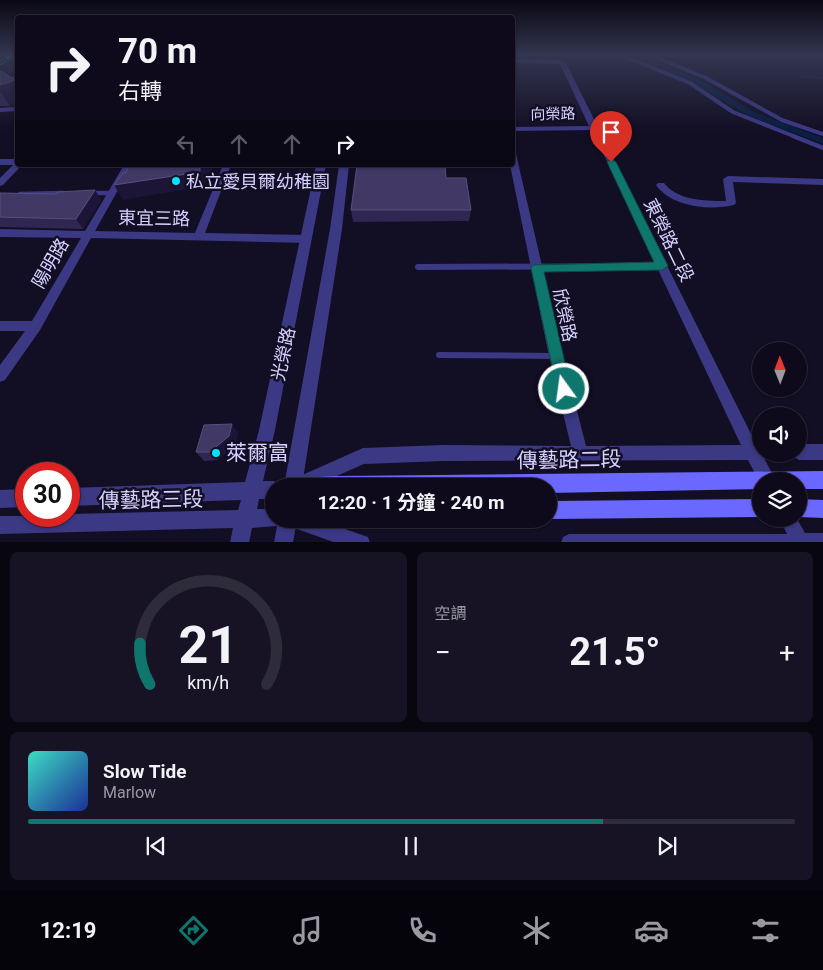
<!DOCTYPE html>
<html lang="zh-TW">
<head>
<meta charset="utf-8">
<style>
	:root { --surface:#0e0a1b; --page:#171324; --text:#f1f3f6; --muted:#9b9aa3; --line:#2e2b3a; --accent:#0f766e }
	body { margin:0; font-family:Roboto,"Noto Sans TC",sans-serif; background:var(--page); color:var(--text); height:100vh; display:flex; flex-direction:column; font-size:19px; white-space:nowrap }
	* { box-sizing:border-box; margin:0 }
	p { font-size:16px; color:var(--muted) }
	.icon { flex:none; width:28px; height:28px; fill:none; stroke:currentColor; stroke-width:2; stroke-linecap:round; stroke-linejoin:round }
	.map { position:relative; height:542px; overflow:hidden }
	.drawer { display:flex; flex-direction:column; gap:10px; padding:10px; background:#08060f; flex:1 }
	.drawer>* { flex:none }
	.banner { position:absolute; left:15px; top:15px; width:500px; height:152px; border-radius:5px; box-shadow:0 1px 4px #0004,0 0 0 1px var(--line); background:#0e0a1b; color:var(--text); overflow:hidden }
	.needle { width:32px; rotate:359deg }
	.buttons { position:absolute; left:752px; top:342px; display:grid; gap:10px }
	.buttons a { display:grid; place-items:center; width:55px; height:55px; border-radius:50%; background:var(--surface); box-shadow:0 1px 4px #0004,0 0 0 1px var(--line); font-size:25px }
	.speed { position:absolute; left:15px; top:462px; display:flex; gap:10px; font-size:25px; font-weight:700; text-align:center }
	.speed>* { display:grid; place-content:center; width:65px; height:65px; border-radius:50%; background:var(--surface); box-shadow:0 1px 4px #0004,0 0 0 1px var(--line); line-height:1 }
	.speed .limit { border:8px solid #d22; background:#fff; color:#111 }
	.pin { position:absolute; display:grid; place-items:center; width:42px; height:42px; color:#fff; margin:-51px -21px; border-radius:50% 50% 50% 0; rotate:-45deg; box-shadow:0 0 5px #0007 }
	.pin .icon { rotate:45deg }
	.me { position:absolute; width:55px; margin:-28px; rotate:346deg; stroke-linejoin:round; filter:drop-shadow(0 0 4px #0008) }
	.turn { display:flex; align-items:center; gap:18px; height:105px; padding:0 20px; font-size:22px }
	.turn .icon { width:65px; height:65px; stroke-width:2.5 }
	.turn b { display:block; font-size:35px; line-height:42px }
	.lanes { display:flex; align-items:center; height:48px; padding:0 20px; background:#0003; justify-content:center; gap:25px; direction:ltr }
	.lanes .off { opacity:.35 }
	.big { font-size:38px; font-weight:700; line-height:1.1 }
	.drawer .card { flex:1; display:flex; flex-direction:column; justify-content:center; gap:8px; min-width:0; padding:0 18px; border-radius:8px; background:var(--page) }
	.drawer .dial { align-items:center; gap:0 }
	.dial svg { height:130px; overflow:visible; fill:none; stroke:var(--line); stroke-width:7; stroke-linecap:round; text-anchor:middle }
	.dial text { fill:var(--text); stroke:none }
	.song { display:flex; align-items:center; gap:15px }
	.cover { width:60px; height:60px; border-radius:8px; background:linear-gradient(135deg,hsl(170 70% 55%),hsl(230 70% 35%)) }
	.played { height:5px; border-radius:2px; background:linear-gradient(90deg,var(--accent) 75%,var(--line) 75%) }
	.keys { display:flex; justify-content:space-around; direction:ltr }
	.heat { display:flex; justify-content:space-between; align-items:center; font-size:28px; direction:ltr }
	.drawer .tiles { flex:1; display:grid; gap:10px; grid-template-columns:1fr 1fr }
	.card:last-child { grid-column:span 2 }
	.trip { position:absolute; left:265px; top:478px; width:292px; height:50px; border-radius:25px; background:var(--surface); box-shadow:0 1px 4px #0004,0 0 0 1px var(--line); font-weight:700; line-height:50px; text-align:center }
	.dock { display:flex; height:80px; justify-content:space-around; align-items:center; background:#06040b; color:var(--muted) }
	.dock .icon { width:35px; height:35px }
	.dock .active { color:var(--accent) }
	.dock b { font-size:22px; color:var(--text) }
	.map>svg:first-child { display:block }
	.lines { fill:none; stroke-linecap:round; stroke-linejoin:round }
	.stream { stroke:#091e42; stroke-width:2.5 }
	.canal { fill:#091e42; fill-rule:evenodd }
	.service-far2 { stroke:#3b3884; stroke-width:4 }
	.service-far1 { stroke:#3b3884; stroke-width:4.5 }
	.service { stroke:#3b3884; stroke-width:6 }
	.minor { fill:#3b3884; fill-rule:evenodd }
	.tertiary { fill:#3b3884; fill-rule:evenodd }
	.secondary { fill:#6b68ff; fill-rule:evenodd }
	.rail-casing { stroke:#00e3fc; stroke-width:4 }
	.rail { stroke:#120e24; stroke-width:2.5; stroke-dasharray:8; stroke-linecap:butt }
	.wall { fill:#2f2652 }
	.shaded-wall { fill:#1c1538 }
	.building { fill:#413865; stroke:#58507d }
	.route { fill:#0f766e; stroke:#0a4d48 }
	.poi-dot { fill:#00e3fc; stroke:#120e24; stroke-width:2 }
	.labels { text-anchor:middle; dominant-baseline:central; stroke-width:5; stroke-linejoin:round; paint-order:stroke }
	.far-street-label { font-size:15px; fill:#d6d1ff; stroke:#120e24 }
	.poi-label { font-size:18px; fill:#d6d1ff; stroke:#120e24; text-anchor:start }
	.street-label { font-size:18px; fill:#d6d1ff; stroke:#120e24 }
	.near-poi-label { font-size:21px; fill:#d6d1ff; stroke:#120e24; text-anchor:start }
	.near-street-label { font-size:21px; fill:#d6d1ff; stroke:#120e24 }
</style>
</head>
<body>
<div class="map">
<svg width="823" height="543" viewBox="0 0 823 543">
	<rect width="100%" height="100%" fill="#120e24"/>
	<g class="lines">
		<!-- stream -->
		<path class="stream" d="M801,76L823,78"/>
		<!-- canal -->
		<path class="canal" d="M634,55H644L706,83L754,112L823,138V144L748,116L700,87Z"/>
		<!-- service-far2 -->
		<g class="service-far2">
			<path d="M621,55L690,83L733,112L796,137"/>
			<path d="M650,55L706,78L782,120L823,134"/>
			<path d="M0,83L18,77"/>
		</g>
		<!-- service-far1 -->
		<g class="service-far1">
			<path d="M793,136L823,148"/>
			<path d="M90,193H112"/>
			<path d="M20,194L63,193"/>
		</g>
		<!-- service -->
		<g class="service">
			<path d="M418,267L662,266"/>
			<path d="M439,355L555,356"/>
		</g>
		<!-- minor -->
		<g class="minor">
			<path d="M512,59H557L566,63L756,444H761V454H768L764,458L776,481H761V485L748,460L443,461L364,464L314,486H289L291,480L363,448L443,445L571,446L549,356L510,165H512V152L516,154L563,356L586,446L741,445L592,130L512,131V127L589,126L560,64L512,63Z"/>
			<path d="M18,107V111L0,112V108Z"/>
			<path d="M0,159H18V165H22L3,185L0,186V178L13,165H0Z"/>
			<path d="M124,165H132L95,231L195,233L223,165H231L205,233L307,235L312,239L307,243L91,238L40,330L5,380L0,382V365L25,331H0V321H32L81,238L0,237V229L85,231Z"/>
			<path d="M728,176L823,179V185L733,182L736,203L734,205C711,211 671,207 656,185L658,183H664C677,200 704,201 724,201H726L723,179Z"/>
			<path d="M799,444H823V460H799L794,457L792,454H799Z"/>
			<path d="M284,519H316L368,537L370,543H336L286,525Z"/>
			<path d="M780,519H797L805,533H823V543H561L563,537L569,534H787Z"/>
		</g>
		<!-- tertiary -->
		<g class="tertiary">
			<path d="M316,165H326L275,430L263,481H274L281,486H274V499H259L257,509H274V519H297L293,543H274L277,526L252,528L249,543H230L233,528L0,534V516H69V514L238,510L241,500L69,506V488L245,482L259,430Z"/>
			<path d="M339,165H349L342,229L302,486H284L330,229Z"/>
			<path d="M26,489V507L0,508V490Z"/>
		</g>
		<!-- secondary -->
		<g class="secondary">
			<path d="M18,79V84L0,88V84Z"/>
			<path d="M823,471V489H799V481H761V489L549,493V486H308L311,480L317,477L335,476Z"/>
			<path d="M761,499V517L549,519H548L549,501Z"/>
			<path d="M799,499L823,500V518L799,517Z"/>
		</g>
		<!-- rail casing -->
		<g class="rail-casing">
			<path id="rail" d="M0,63L11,55"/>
		</g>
		<!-- rail -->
		<use href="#rail" class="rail"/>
	</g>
	<!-- wall -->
	<g class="wall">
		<path d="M0,72L10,106H0Z"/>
		<path d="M276,165H301L300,166H276Z"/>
		<path d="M446,178L471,210L469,221L353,222L351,210Z"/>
		<path d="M95,190L101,200L83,229L0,227V193L56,194Z"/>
		<path d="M238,433L235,445L218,460L204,461L196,452Z"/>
	</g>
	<!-- shaded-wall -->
	<g class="shaded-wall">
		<path d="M15,80L18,84V103L10,106L0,91V85Z"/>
		<path d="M200,165H212V176L205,177L206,186L123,200L114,185Z"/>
		<path d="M95,190L101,200L83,229L76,219Z"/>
		<path d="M232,424L238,433L235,445L218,460L210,452Z"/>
	</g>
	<!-- building -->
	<g class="building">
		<path d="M1,71L15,80L0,85V72Z"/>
		<path d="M129,165H200V172L114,185L123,173H126Z"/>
		<path d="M357,165H445L446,178H466L471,210H351Z"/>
		<path d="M95,190L76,219L0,217V193L56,194L58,192Z"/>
		<path d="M232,424L229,436L210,452H196L204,425Z"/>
	</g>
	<!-- sky -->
	<linearGradient id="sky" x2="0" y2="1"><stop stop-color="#0a0814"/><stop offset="0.42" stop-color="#333650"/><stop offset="1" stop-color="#333650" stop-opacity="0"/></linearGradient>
	<rect width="823" height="131" fill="url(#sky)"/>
	<!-- route -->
	<path class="route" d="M611,159L616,162L668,266L662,270L544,272L571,389L569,393L564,395L559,393L557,389L531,268L533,265L654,262L607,162Z"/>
	<!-- markers -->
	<g class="poi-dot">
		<circle cx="176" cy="181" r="5"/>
		<circle cx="216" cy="453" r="5"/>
	</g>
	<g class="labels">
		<!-- far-street labels -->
		<g class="far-street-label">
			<text transform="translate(553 114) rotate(-1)">向榮路</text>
		</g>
		<!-- poi labels -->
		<g class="poi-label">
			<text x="186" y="181">私立愛貝爾幼稚園</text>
		</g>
		<!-- street labels -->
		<g class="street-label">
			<text transform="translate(154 218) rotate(1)">東宜三路</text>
			<text transform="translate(669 240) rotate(64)">東榮路二段</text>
			<text transform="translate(50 263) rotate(-60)">陽明路</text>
			<text transform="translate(565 315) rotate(78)">欣榮路</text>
			<text transform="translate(283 354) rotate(-78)">光榮路</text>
		</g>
		<!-- near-poi labels -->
		<g class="near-poi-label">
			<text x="226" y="453">萊爾富</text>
		</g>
		<!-- near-street labels -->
		<g class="near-street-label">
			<text transform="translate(569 460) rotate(-1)">傳藝路二段</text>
			<text transform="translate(151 500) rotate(-1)">傳藝路三段</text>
		</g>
	</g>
</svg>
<div class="buttons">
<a><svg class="needle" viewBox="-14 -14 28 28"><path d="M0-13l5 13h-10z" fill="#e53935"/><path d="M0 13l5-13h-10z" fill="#9b9aa3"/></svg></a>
<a><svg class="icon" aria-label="sound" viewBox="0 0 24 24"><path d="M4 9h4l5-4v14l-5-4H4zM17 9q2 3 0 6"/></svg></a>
<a><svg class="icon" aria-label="layers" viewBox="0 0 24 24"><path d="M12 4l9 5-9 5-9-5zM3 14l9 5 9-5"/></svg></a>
</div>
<div class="speed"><div class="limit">30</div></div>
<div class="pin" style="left:611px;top:162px;background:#d93025"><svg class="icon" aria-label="arrive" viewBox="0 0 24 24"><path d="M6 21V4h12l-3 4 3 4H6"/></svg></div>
<svg class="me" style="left:564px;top:389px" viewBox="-20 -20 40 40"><circle r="17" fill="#0f766e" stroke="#fff" stroke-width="3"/><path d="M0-11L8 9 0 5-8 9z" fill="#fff"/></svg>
<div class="trip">12:20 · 1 分鐘 · 240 m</div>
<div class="banner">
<div class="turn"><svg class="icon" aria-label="right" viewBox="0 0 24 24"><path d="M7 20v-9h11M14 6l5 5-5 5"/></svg><div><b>70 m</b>右轉</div></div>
<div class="lanes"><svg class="icon off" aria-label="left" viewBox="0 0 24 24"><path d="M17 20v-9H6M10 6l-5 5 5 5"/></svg><svg class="icon off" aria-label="ahead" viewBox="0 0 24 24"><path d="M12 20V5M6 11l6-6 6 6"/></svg><svg class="icon off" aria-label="ahead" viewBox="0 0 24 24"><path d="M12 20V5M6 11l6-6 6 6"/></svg><svg class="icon" aria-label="right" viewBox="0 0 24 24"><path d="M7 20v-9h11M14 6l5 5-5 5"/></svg></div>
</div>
</div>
<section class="drawer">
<div class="tiles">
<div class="card dial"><svg viewBox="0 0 100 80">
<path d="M14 69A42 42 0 1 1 86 69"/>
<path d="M14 69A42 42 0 0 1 8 44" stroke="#0f766e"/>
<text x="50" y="56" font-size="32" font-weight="700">21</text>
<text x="50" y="72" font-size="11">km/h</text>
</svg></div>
<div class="card"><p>空調</p>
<div class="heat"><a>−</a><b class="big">21.5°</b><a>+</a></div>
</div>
<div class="card">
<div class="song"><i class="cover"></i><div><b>Slow Tide</b><p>Marlow</p></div></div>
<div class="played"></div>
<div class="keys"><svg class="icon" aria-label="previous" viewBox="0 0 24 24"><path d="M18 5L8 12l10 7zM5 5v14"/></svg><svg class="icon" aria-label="pause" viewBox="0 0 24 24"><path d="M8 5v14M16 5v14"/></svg><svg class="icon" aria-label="next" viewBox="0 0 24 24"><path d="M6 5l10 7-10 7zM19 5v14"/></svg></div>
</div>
</div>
</section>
<nav class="dock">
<b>12:19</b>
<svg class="icon active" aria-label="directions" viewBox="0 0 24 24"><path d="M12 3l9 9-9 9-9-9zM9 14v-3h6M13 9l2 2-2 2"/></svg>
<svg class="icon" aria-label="music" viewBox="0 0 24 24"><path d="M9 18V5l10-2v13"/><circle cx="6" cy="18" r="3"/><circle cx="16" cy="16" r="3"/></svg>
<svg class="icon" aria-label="phone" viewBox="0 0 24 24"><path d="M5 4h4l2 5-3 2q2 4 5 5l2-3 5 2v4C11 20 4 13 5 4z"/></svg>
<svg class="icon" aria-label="climate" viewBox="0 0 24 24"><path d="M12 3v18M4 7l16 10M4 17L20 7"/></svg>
<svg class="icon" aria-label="car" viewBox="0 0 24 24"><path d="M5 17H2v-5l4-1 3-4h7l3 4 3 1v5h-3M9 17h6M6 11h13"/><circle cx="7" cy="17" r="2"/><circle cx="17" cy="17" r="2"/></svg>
<svg class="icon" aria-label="filters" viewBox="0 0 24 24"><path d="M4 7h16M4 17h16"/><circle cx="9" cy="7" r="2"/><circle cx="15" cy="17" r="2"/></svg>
</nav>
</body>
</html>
